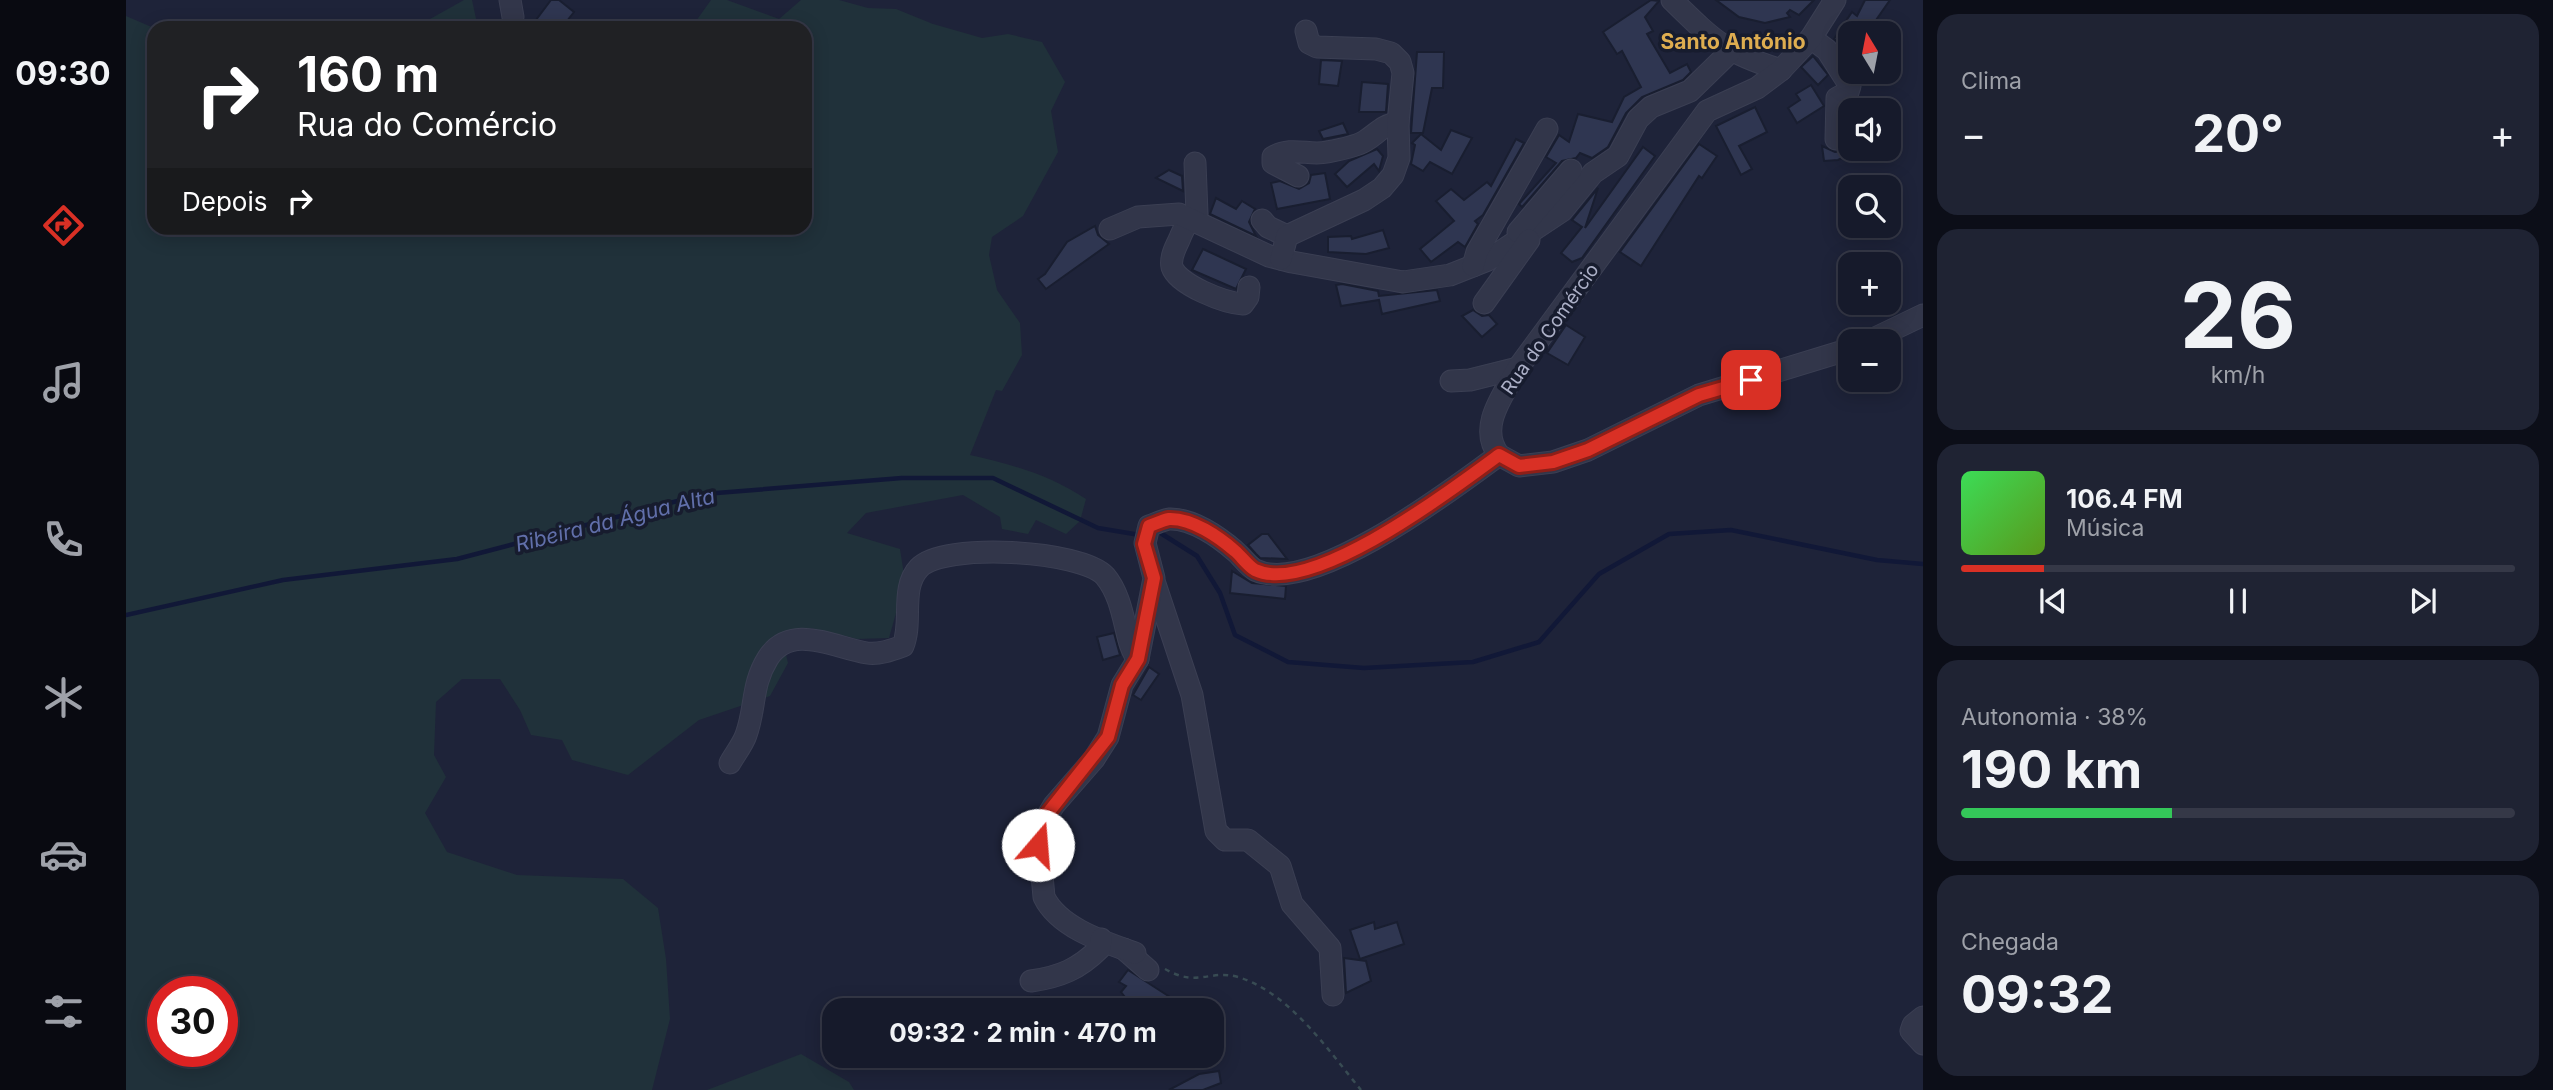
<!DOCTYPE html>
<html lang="pt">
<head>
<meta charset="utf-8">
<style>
	:root { --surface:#161a2b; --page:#1f2333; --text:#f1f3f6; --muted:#9ea1a9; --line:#353847; --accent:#d93025 }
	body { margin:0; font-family:Inter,sans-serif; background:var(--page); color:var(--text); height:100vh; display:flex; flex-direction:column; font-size:26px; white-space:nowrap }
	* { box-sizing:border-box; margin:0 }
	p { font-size:23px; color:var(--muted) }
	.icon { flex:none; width:38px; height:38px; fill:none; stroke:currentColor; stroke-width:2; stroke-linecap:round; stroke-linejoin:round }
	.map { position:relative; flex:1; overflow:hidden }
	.panel { display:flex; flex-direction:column; gap:14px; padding:14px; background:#0c0e18; width:630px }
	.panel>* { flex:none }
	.guide { position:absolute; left:21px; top:21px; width:665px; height:214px; border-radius:21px; box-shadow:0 4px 18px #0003,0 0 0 2px var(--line); background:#202124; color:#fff; overflow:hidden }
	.needle { width:46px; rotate:350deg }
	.tools { position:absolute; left:1712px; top:21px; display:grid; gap:14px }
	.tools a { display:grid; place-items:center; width:63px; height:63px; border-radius:14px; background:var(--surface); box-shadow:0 4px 18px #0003,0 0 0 2px var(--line); font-size:35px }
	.speed { position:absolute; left:21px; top:976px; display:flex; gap:14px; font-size:35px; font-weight:700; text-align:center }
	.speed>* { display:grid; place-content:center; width:91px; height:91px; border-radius:50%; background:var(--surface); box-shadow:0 4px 18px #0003,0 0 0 2px var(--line); line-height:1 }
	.speed .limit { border:10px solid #d22; background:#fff; color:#111 }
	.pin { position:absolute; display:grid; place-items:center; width:60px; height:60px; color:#fff; margin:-30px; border-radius:14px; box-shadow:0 4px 10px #0006 }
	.me { position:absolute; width:77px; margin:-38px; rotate:18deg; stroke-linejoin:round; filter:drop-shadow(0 0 5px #0008) }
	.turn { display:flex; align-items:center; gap:24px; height:147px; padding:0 35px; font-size:32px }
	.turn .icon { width:91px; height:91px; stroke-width:2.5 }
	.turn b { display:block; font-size:49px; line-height:60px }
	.then { display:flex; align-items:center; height:66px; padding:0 35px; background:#0003; gap:14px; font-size:26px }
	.big { font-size:52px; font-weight:700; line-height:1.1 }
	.panel .card { flex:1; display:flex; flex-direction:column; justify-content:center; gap:10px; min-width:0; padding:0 24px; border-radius:21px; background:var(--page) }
	.panel .dial { align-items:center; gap:0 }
	.dial b { font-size:91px; line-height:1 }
	.song { display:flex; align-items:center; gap:21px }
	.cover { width:84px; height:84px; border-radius:10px; background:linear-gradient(135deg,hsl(130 70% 55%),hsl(90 70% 35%)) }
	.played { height:7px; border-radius:4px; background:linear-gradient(90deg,var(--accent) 15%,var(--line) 15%) }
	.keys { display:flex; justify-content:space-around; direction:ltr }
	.heat { display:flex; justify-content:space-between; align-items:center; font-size:38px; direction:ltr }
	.charge { height:10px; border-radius:5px; background:linear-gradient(90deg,#34c759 38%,var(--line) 0) }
	.trip { position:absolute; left:696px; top:998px; width:402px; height:70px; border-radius:21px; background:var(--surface); box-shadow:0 4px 18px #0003,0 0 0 2px var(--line); font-weight:700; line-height:70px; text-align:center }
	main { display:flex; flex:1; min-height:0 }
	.tabs { display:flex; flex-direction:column; width:126px; justify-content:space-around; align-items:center; background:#090a11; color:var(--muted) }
	.tabs .icon { width:49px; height:49px }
	.tabs .current { color:var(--accent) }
	.tabs b { font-size:32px; color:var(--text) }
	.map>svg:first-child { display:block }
	.green { fill:#20313a; fill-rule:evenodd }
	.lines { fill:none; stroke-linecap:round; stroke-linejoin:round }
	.stream { stroke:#111837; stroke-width:4.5 }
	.building { fill:#2f3651; stroke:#191e30; stroke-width:2 }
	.minor-casing { stroke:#3b3f53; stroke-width:23 }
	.path { stroke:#384b53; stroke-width:2.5; stroke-dasharray:5 5; stroke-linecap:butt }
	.minor { stroke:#32364a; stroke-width:21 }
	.route-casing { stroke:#8d1f18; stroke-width:18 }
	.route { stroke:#d93025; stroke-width:12 }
	.labels { text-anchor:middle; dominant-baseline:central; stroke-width:7; stroke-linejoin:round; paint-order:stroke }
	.street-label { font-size:19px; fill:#acb0c7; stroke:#171c2e }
	.neighbourhood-label { font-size:21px; font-weight:bold; fill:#dead50; stroke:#171c2e }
	.water-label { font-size:21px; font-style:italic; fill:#616faa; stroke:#171c2e }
</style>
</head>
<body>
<main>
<nav class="tabs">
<b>09:30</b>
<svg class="icon current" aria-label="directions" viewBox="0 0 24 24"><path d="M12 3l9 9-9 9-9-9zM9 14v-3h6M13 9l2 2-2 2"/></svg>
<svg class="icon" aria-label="music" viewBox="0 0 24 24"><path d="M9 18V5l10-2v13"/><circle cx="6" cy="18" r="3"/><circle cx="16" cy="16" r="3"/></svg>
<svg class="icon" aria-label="phone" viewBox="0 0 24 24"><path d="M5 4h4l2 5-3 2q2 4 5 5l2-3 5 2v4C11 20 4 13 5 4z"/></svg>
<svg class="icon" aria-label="climate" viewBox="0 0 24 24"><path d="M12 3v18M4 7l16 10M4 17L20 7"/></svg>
<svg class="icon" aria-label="car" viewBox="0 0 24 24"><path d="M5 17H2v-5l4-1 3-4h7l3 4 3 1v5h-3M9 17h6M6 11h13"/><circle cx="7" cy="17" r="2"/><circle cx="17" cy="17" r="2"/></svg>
<svg class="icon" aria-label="filters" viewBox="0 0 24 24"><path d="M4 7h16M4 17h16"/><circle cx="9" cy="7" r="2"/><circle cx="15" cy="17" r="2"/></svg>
</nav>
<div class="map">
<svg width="1797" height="1090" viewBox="0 0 1797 1090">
	<rect width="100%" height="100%" fill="#1e2339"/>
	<!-- green -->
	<g class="green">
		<path d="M338,0H346L352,28H288Z"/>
		<path d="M585,0H601L653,19L675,0H713L742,8L770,9L807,24L856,38L882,34L916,42L939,82L925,111L932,152L897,216L866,237L863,255L871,290L894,323L896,355L876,391L870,390L844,455C885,464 924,475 960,499L954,521L940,534L910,520L902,534L876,529L874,517L837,495L740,513L721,533L774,549L779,581L763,638L731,639L685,628L657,642L662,663L644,696L573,720L502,775L446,760L436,740L405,735L394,710L374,679H336L310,702L308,755L320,777L299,813L321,852L391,875L497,879L532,908L540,959L544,1019L526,1090H0V16L28,28V228H679V28H565ZM37,992H96V1052H37Z"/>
		<path d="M675,1054L723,1082L728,1090H581Z"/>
	</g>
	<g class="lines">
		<!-- stream -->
		<g class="stream">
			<path d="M1036,534L1071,556L1094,593L1109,635L1162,662L1238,668L1347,662L1413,642L1473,574L1543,534L1605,530L1751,560L1797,564"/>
			<path d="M0,615L157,580L331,559L578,494L776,478H867L972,528L1014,535"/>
		</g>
	</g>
	<!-- building -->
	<g class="building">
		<path d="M425,0H433L448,12L441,21L450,28H404Z"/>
		<path d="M1525,0L1533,1L1519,17L1527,31L1521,34L1544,73L1561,64L1565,72L1557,80L1516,97L1500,113L1482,147L1466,158L1454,153L1450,158L1436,161L1396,207L1393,204L1430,163L1420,157L1433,135L1443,142L1452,114L1486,122L1498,97L1515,87L1496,51L1491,54L1477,32Z"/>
		<path d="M1590,0H1688L1673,15L1664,10L1661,13L1664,17L1639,23L1613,17Z"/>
		<path d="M1739,0H1764L1741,33H1724V50L1708,39L1726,12L1731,16Z"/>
		<path d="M1291,52H1318L1317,88H1306L1297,133H1285Z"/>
		<path d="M1687,56L1702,75L1692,85L1675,67Z"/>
		<path d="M1195,60L1216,61L1212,86L1193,84Z"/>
		<path d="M1236,82L1262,84L1260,112H1233Z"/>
		<path d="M1685,85L1698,106L1671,123L1662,108L1674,100L1670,94Z"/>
		<path d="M1629,107L1641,132L1613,146L1626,169L1615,175L1590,126Z"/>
		<path d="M1217,123L1222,134L1197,139L1193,131Z"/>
		<path d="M1325,130L1346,138L1326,174L1304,162L1297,171L1285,164L1289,145L1286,143L1295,134L1315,150Z"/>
		<path d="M1724,135V154L1712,160L1698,161L1696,146L1709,152L1716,151L1721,145Z"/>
		<path d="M1390,139L1398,143L1357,215L1349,221L1352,224L1339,247L1332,242L1305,262L1294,249L1328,221L1310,201L1325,189L1338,200L1361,182L1365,186Z"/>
		<path d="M1573,144L1591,156L1576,178L1573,176L1515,266L1494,252Z"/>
		<path d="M1517,147L1529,156L1456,258L1446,262L1435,253L1456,227L1446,220L1472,188L1459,228Z"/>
		<path d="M1251,149L1257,156L1253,171L1248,164L1221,187L1209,174L1223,161Z"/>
		<path d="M1043,170L1056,176L1057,191L1030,178Z"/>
		<path d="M1199,173L1204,199L1151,209L1145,183L1154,181L1173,189L1183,183L1185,175Z"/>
		<path d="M1090,198L1110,209L1116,201L1129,209L1123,222L1130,236L1084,214Z"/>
		<path d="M969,226L972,235L983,244L920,289L912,279L919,274L941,242Z"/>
		<path d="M1257,230L1263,248L1240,254L1202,252V237L1225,236L1226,239Z"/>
		<path d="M1077,249L1120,269L1110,289L1066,270Z"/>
		<path d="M1216,284L1252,291L1253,296L1311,290L1314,301L1256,314L1253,300L1215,306L1210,285Z"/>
		<path d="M1347,310L1356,316L1363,315L1371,324L1356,337L1336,316Z"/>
		<path d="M1440,325L1459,337L1442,365L1421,353Z"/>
		<path d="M1136,534H1142L1161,559L1134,558L1130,554L1122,545Z"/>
		<path d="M1106,571L1126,583L1160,586L1159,599L1104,593Z"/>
		<path d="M988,633L994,655L977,660L971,637Z"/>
		<path d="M1023,667L1033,674L1015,700L1007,695Z"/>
		<path d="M1248,922L1249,929L1271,922L1278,944L1234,959L1224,930Z"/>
		<path d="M1218,958L1240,961L1245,981L1220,993Z"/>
		<path d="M1002,970L1047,999L1040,1010H1017L999,997L995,992L1000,986L993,982Z"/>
		<path d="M913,996L914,1010H851V1001Z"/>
		<path d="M1093,1071L1095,1083L1077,1090H1043L1073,1074Z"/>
	</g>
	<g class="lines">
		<!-- minor casing -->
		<g class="minor-casing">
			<g id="minor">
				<path d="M384,0L387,17"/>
				<path d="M1546,0C1588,41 1598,52 1655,70"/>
				<path d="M1685,38L1701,50L1724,86L1722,92L1711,98L1710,139"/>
				<path d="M1069,163L1071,214C1061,221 1057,230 1053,240C1049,248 1044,258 1046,267C1052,285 1099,303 1117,304L1122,297L1123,287"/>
				<path d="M1172,176L1147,163V157C1166,146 1183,156 1201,152C1212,150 1229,147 1239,141C1252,133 1256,125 1272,123"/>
				<path d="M1136,220L1142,227L1161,236"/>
				<path d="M984,229L1012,217L1053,214L1143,256L1166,262L1277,282L1324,275L1362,260L1436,211L1467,173L1492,156L1512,119L1525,107L1564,91L1604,52"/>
				<path d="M1392,232L1445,170"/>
				<path d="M1155,259L1161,236L1238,200L1256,188L1267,175L1273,158L1272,123L1277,73L1274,62L1265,53L1250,49L1191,47L1183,43L1180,31"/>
				<path d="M1347,266L1351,252L1421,129"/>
				<path d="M1358,303L1403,240"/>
				<path d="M1743,341L1797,315"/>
				<path d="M1325,381L1344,380L1392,368"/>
				<path d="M1373,455L1393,466L1427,462L1462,450L1573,395L1724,349"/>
				<path d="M1029,584L1066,695L1090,831L1099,840H1122L1154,866L1166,904L1204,948L1207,995"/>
				<path d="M604,763C609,754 617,744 620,735C630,708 625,685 642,658C665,622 709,648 741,653C753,655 766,650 777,646C787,622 774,588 793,568C817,542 955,550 979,576C1001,602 998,645 1012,659"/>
				<path d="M998,949L1022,970"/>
				<path d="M1009,953C978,942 933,928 918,897L912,831L928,805L968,759L982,737L996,685L1012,659L1028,578L1019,543L1023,526C1029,524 1037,520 1043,519C1066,518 1093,537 1109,551C1115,556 1122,566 1129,570C1186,597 1328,488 1373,455C1351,427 1378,394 1392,368L1581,111L1631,88L1655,70L1685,38L1709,0"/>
				<path d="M905,981C934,977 953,969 974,948L975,939"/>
				<path d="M1797,1017L1787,1025L1785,1031L1797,1044"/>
			</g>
		</g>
		<!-- path -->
		<path class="path" d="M1039,969C1072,988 1083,969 1112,977C1164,993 1202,1050 1235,1090"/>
		<!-- minor -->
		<use href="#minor" class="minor"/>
	</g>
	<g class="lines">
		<!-- route casing -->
		<g class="route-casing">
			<path id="route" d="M912,845V831L918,818L982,737L996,685L1012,659L1028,578L1018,544L1023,526C1029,524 1037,520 1043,519C1066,518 1093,537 1109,551C1115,556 1122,566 1129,570C1186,597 1328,488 1373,455L1393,466L1427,462L1462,450L1573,395L1625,380"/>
		</g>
		<!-- route -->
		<use href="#route" class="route"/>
	</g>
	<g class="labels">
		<!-- street labels -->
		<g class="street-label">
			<text transform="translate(1424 329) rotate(-55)">Rua do Comércio</text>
		</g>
		<!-- neighbourhood labels -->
		<g class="neighbourhood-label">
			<text x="1607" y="41">Santo António</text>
		</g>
		<!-- water labels -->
		<g class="water-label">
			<text transform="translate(489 520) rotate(-14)">Ribeira da Água Alta</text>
		</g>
	</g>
</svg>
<div class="tools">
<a><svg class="needle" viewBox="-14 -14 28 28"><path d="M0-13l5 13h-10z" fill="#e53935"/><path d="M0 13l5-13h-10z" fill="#9ea1a9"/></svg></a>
<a><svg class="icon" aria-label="sound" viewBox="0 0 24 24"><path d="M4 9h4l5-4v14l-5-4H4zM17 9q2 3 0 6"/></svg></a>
<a><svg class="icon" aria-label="search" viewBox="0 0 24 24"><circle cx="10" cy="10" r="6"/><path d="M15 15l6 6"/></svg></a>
<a>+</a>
<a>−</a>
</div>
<div class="speed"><div class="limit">30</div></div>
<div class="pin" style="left:1625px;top:380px;background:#d93025"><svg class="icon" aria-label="arrive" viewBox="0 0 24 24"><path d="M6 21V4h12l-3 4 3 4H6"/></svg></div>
<svg class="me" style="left:912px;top:845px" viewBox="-20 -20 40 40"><circle r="19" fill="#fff"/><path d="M0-13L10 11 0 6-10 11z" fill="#d93025"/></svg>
<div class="trip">09:32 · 2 min · 470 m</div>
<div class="guide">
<div class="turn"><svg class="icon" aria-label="right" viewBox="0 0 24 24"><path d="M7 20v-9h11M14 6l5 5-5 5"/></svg><div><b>160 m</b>Rua do Comércio</div></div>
<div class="then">Depois<svg class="icon" aria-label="right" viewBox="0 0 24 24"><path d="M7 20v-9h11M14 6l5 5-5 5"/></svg></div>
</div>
</div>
<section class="panel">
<div class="card"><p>Clima</p>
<div class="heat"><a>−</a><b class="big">20°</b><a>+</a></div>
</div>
<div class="card dial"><b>26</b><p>km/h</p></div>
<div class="card">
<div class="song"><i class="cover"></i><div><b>106.4 FM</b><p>Música</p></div></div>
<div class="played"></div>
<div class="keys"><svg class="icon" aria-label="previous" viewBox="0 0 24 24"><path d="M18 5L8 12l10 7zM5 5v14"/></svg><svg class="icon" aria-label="pause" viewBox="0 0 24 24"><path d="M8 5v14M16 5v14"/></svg><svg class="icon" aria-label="next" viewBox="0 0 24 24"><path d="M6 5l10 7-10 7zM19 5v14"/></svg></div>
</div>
<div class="card"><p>Autonomia · 38%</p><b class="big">190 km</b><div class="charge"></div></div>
<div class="card"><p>Chegada</p><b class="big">09:32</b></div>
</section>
</main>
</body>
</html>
